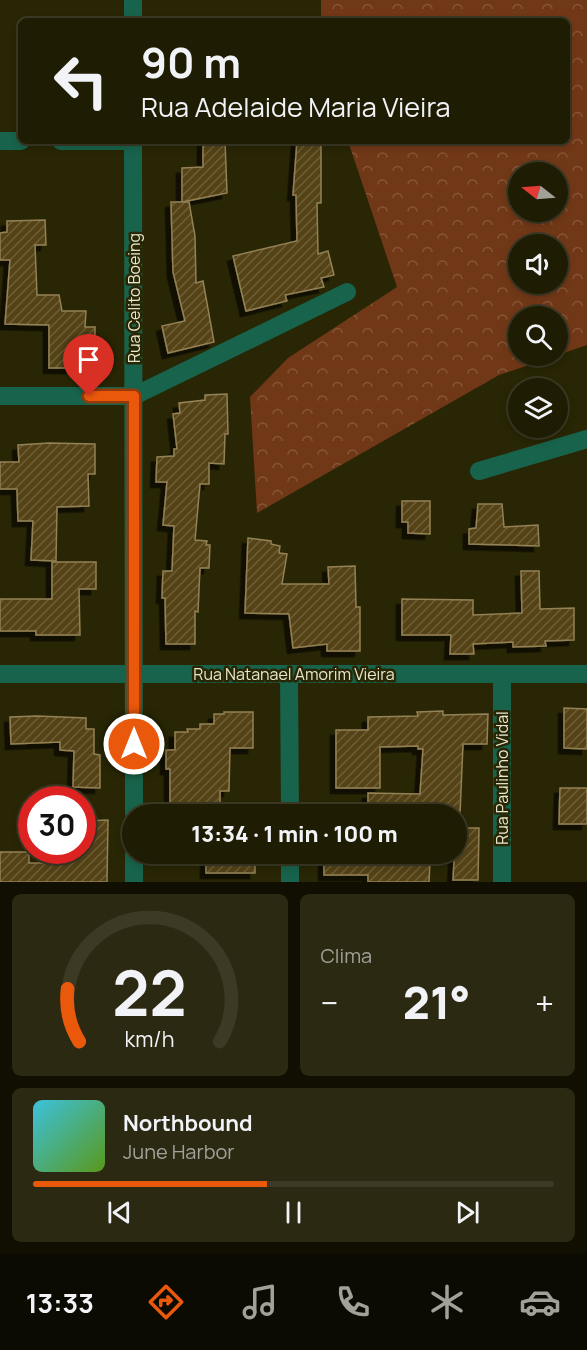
<!DOCTYPE html>
<html lang="pt">
<head>
<meta charset="utf-8">
<style>
	:root { --surface:#1e1c03; --page:#2b2912; --text:#f1f3f6; --muted:#a1a19a; --line:#3c3a25; --accent:#ea580c }
	body { margin:0; font-family:Manrope,sans-serif; background:var(--page); color:var(--text); height:100vh; display:flex; flex-direction:column; font-size:22px; white-space:nowrap }
	* { box-sizing:border-box; margin:0 }
	p { font-size:20px; color:var(--muted) }
	.icon { flex:none; width:33px; height:33px; fill:none; stroke:currentColor; stroke-width:2; stroke-linecap:round; stroke-linejoin:round }
	.map { position:relative; height:882px; overflow:hidden }
	.panel { display:flex; flex-direction:column; gap:12px; padding:12px; background:#100f02; flex:1 }
	.panel>* { flex:none }
	.guide { position:absolute; left:18px; top:18px; width:552px; height:126px; border-radius:9px; box-shadow:0 3px 9px #0003,0 0 0 2px var(--line); background:#1e1c03; color:var(--text); overflow:hidden }
	.needle { width:39px; rotate:287deg }
	.fabs { position:absolute; left:508px; top:162px; display:grid; gap:12px }
	.fabs a { display:grid; place-items:center; width:60px; height:60px; border-radius:50%; background:var(--surface); box-shadow:0 3px 9px #0003,0 0 0 2px var(--line); font-size:30px }
	.speed { position:absolute; left:18px; top:786px; display:flex; gap:12px; font-size:30px; font-weight:700; text-align:center }
	.speed>* { display:grid; place-content:center; width:78px; height:78px; border-radius:50%; background:var(--surface); box-shadow:0 3px 9px #0003,0 0 0 2px var(--line); line-height:1 }
	.speed .limit { border:9px solid #d22; background:#fff; color:#111 }
	.pin { position:absolute; display:grid; place-items:center; width:51px; height:51px; color:#fff; margin:-62px -26px; border-radius:50% 50% 50% 0; rotate:-45deg; box-shadow:0 0 6px #0007 }
	.pin .icon { rotate:45deg }
	.me { position:absolute; width:66px; margin:-33px; rotate:0deg; stroke-linejoin:round; filter:drop-shadow(0 0 4px #0008) }
	.turn { display:flex; align-items:center; gap:21px; height:126px; padding:0 24px; font-size:27px }
	.turn .icon { width:78px; height:78px; stroke-width:2.5 }
	.turn b { display:block; font-size:42px; line-height:51px }
	.big { font-size:45px; font-weight:800; line-height:1.1 }
	.panel .card { flex:1; display:flex; flex-direction:column; justify-content:center; gap:9px; min-width:0; padding:0 21px; border-radius:9px; background:var(--page) }
	.panel .dial { align-items:center; gap:0 }
	.dial svg { height:156px; overflow:visible; fill:none; stroke:var(--line); stroke-width:7; stroke-linecap:round; text-anchor:middle }
	.dial text { fill:var(--text); stroke:none }
	.song { display:flex; align-items:center; gap:18px }
	.cover { width:72px; height:72px; border-radius:9px; background:linear-gradient(135deg,hsl(190 70% 55%),hsl(90 70% 35%)) }
	.played { height:6px; border-radius:3px; background:linear-gradient(90deg,var(--accent) 45%,var(--line) 45%) }
	.keys { display:flex; justify-content:space-around; direction:ltr }
	.heat { display:flex; justify-content:space-between; align-items:center; font-size:33px; direction:ltr }
	.panel .tiles { flex:1; display:grid; gap:12px; grid-template-columns:1fr 1fr }
	.card:last-child { grid-column:span 2 }
	.trip { position:absolute; left:122px; top:804px; width:345px; height:60px; border-radius:30px; background:var(--surface); box-shadow:0 3px 9px #0003,0 0 0 2px var(--line); font-weight:800; line-height:60px; text-align:center }
	.menu { display:flex; height:96px; justify-content:space-around; align-items:center; background:#0c0b01; color:var(--muted) }
	.menu .icon { width:42px; height:42px }
	.menu .selected { color:var(--accent) }
	.menu b { font-size:27px; color:var(--text) }
	.map>svg:first-child { display:block }
	.forest { fill:url(#forest-crowns); fill-rule:evenodd }
	.building { fill:url(#building-hatch); stroke:#948155; stroke-width:1.5; filter:url(#shadow) }
	.lines { fill:none; stroke-linecap:round; stroke-linejoin:round }
	.minor { stroke:#18634b; stroke-width:18 }
	.route-casing { stroke:#983908; stroke-width:15 }
	.route { stroke:#ea580c; stroke-width:10 }
	.labels { text-anchor:middle; dominant-baseline:central; stroke-width:5; stroke-linejoin:round; paint-order:stroke }
	.street-label { font-size:16px; fill:#e6e7ce; stroke:#282604 }
</style>
</head>
<body>
<div class="map">
<svg width="587" height="882" viewBox="0 0 587 882">
	<defs>
		<pattern id="forest-crowns" width="20" height="18" patternUnits="userSpaceOnUse" patternTransform="scale(1.5)"><rect width="20" height="18" fill="#713817"/><path d="M2 6a3 3 0 1 1 6 0M12 15a3 3 0 1 1 6 0" fill="none" stroke="#855538"/></pattern>
		<pattern id="building-hatch" width="6" height="6" patternUnits="userSpaceOnUse" patternTransform="scale(1.5)"><rect width="6" height="6" fill="#544316"/><path d="M-1 1l2-2M0 6l6-6M5 7l2-2" fill="none" stroke="#6d5e37"/></pattern>
		<filter id="shadow"><feDropShadow dx="-5.5" dy="5.5" stdDeviation="0" flood-color="#0009"/></filter>
	</defs>
	<rect width="100%" height="100%" fill="#282604"/>
	<!-- forest -->
	<path class="forest" d="M321,0H587V345L558,355V316H519V356H556L499,375L257,513L250,397L288,358L397,287L348,141H567V21H321ZM519,172H558V212H519ZM519,244H558V284H519Z"/>
	<!-- building -->
	<g class="building">
		<path d="M203,141H225L227,193L182,202V168L203,167Z"/>
		<path d="M297,141H321V203H317L318,254L328,251L334,275L321,278L324,287L285,295L287,301L246,311L233,256L297,241L296,195H293Z"/>
		<path d="M171,202H189L195,236L196,283L203,281L214,342L168,353L162,326L185,321L173,272Z"/>
		<path d="M45,220L46,245H35L37,295H59L62,311H86L85,327H95V368H49V325L5,324L10,260H0V233L7,232V221Z"/>
		<path d="M227,394L228,434H225L224,464L209,463V484H200L195,540L207,541L206,545H210L209,568H200L198,612L195,611V644H166L165,598H162L163,571H172L174,526L163,525L167,482H156L157,457L174,456V449H177L173,414L180,413L179,403L205,400V395Z"/>
		<path d="M49,443L95,444V474H88L89,506L57,507L56,561L31,560L33,521H18L17,489H0V462H19L18,445Z"/>
		<path d="M402,501H430V534L408,533V522H402Z"/>
		<path d="M478,504H502L504,527L538,525L539,546L469,544V529L476,528Z"/>
		<path d="M248,538L271,541V544L280,546L279,553L287,554L282,584H329L328,567L355,566L356,607H360V651H327V644L293,648L289,614L245,613Z"/>
		<path d="M52,562H96V589H79L80,635H36V631H0V599H52Z"/>
		<path d="M521,571H539L540,609L574,608V640L545,641L546,646L513,647V642L473,644L474,654H450L451,635H402V599L473,600V615L522,613Z"/>
		<path d="M564,708L587,709V749L564,748Z"/>
		<path d="M443,711V715L488,714L487,744H463L460,814H368V793L420,794L423,749H418V746L380,747V788H336V730H368V717L418,716L417,712Z"/>
		<path d="M224,712H253V748H230L229,791H220V810H209V814H170V769H166V750H175V732H188L187,729H200V724H214V714H224Z"/>
		<path d="M37,716L86,718V729H94V754L100,755V788L73,787L74,751L60,750V742L11,744L10,717Z"/>
		<path d="M560,788H587V824H559Z"/>
		<path d="M108,820L107,882H0V852H29V863H68V856H82V821Z"/>
		<path d="M456,828H479L478,880H453Z"/>
		<rect x="206" y="854" width="49" height="19"/>
		<path d="M324,854H404V860L430,862L429,882H368V875H324Z"/>
	</g>
	<g class="lines">
		<!-- minor -->
		<g class="minor">
			<path d="M133,0V21"/>
			<path d="M0,141H21"/>
			<path d="M61,141H133"/>
			<path d="M133,141L134,814"/>
			<path d="M0,396H134L347,292"/>
			<path d="M479,471L587,439"/>
			<path d="M0,674H587"/>
			<path d="M289,674L290,814"/>
			<path d="M290,854V882"/>
			<path d="M134,882V854"/>
			<path d="M502,882V674"/>
		</g>
	</g>
	<g class="lines">
		<!-- route casing -->
		<g class="route-casing">
			<path id="route" d="M89,396H134V744"/>
		</g>
		<!-- route -->
		<use href="#route" class="route"/>
	</g>
	<g class="labels">
		<!-- street labels -->
		<g class="street-label">
			<text transform="translate(134 298) rotate(-90)">Rua Celito Boeing</text>
			<text x="294" y="674">Rua Natanael Amorim Vieira</text>
			<text transform="translate(502 778) rotate(-90)">Rua Paulinho Vidal</text>
		</g>
	</g>
</svg>
<div class="fabs">
<a><svg class="needle" viewBox="-14 -14 28 28"><path d="M0-13l5 13h-10z" fill="#e53935"/><path d="M0 13l5-13h-10z" fill="#a1a19a"/></svg></a>
<a><svg class="icon" aria-label="sound" viewBox="0 0 24 24"><path d="M4 9h4l5-4v14l-5-4H4zM17 9q2 3 0 6"/></svg></a>
<a><svg class="icon" aria-label="search" viewBox="0 0 24 24"><circle cx="10" cy="10" r="6"/><path d="M15 15l6 6"/></svg></a>
<a><svg class="icon" aria-label="layers" viewBox="0 0 24 24"><path d="M12 4l9 5-9 5-9-5zM3 14l9 5 9-5"/></svg></a>
</div>
<div class="speed"><div class="limit">30</div></div>
<div class="pin" style="left:89px;top:396px;background:#d93025"><svg class="icon" aria-label="arrive" viewBox="0 0 24 24"><path d="M6 21V4h12l-3 4 3 4H6"/></svg></div>
<svg class="me" style="left:134px;top:744px" viewBox="-20 -20 40 40"><circle r="17" fill="#ea580c" stroke="#fff" stroke-width="3"/><path d="M0-11L8 9 0 5-8 9z" fill="#fff"/></svg>
<div class="trip">13:34 · 1 min · 100 m</div>
<div class="guide">
<div class="turn"><svg class="icon" aria-label="left" viewBox="0 0 24 24"><path d="M17 20v-9H6M10 6l-5 5 5 5"/></svg><div><b>90 m</b>Rua Adelaide Maria Vieira</div></div>
</div>
</div>
<section class="panel">
<div class="tiles">
<div class="card dial"><svg viewBox="0 0 100 80">
<path d="M14 69A42 42 0 1 1 86 69"/>
<path d="M14 69A42 42 0 0 1 8 42" stroke="#ea580c"/>
<text x="50" y="56" font-size="32" font-weight="700">22</text>
<text x="50" y="72" font-size="11">km/h</text>
</svg></div>
<div class="card"><p>Clima</p>
<div class="heat"><a>−</a><b class="big">21°</b><a>+</a></div>
</div>
<div class="card">
<div class="song"><i class="cover"></i><div><b>Northbound</b><p>June Harbor</p></div></div>
<div class="played"></div>
<div class="keys"><svg class="icon" aria-label="previous" viewBox="0 0 24 24"><path d="M18 5L8 12l10 7zM5 5v14"/></svg><svg class="icon" aria-label="pause" viewBox="0 0 24 24"><path d="M8 5v14M16 5v14"/></svg><svg class="icon" aria-label="next" viewBox="0 0 24 24"><path d="M6 5l10 7-10 7zM19 5v14"/></svg></div>
</div>
</div>
</section>
<nav class="menu">
<b>13:33</b>
<svg class="icon selected" aria-label="directions" viewBox="0 0 24 24"><path d="M12 3l9 9-9 9-9-9zM9 14v-3h6M13 9l2 2-2 2"/></svg>
<svg class="icon" aria-label="music" viewBox="0 0 24 24"><path d="M9 18V5l10-2v13"/><circle cx="6" cy="18" r="3"/><circle cx="16" cy="16" r="3"/></svg>
<svg class="icon" aria-label="phone" viewBox="0 0 24 24"><path d="M5 4h4l2 5-3 2q2 4 5 5l2-3 5 2v4C11 20 4 13 5 4z"/></svg>
<svg class="icon" aria-label="climate" viewBox="0 0 24 24"><path d="M12 3v18M4 7l16 10M4 17L20 7"/></svg>
<svg class="icon" aria-label="car" viewBox="0 0 24 24"><path d="M5 17H2v-5l4-1 3-4h7l3 4 3 1v5h-3M9 17h6M6 11h13"/><circle cx="7" cy="17" r="2"/><circle cx="17" cy="17" r="2"/></svg>
</nav>
</body>
</html>
